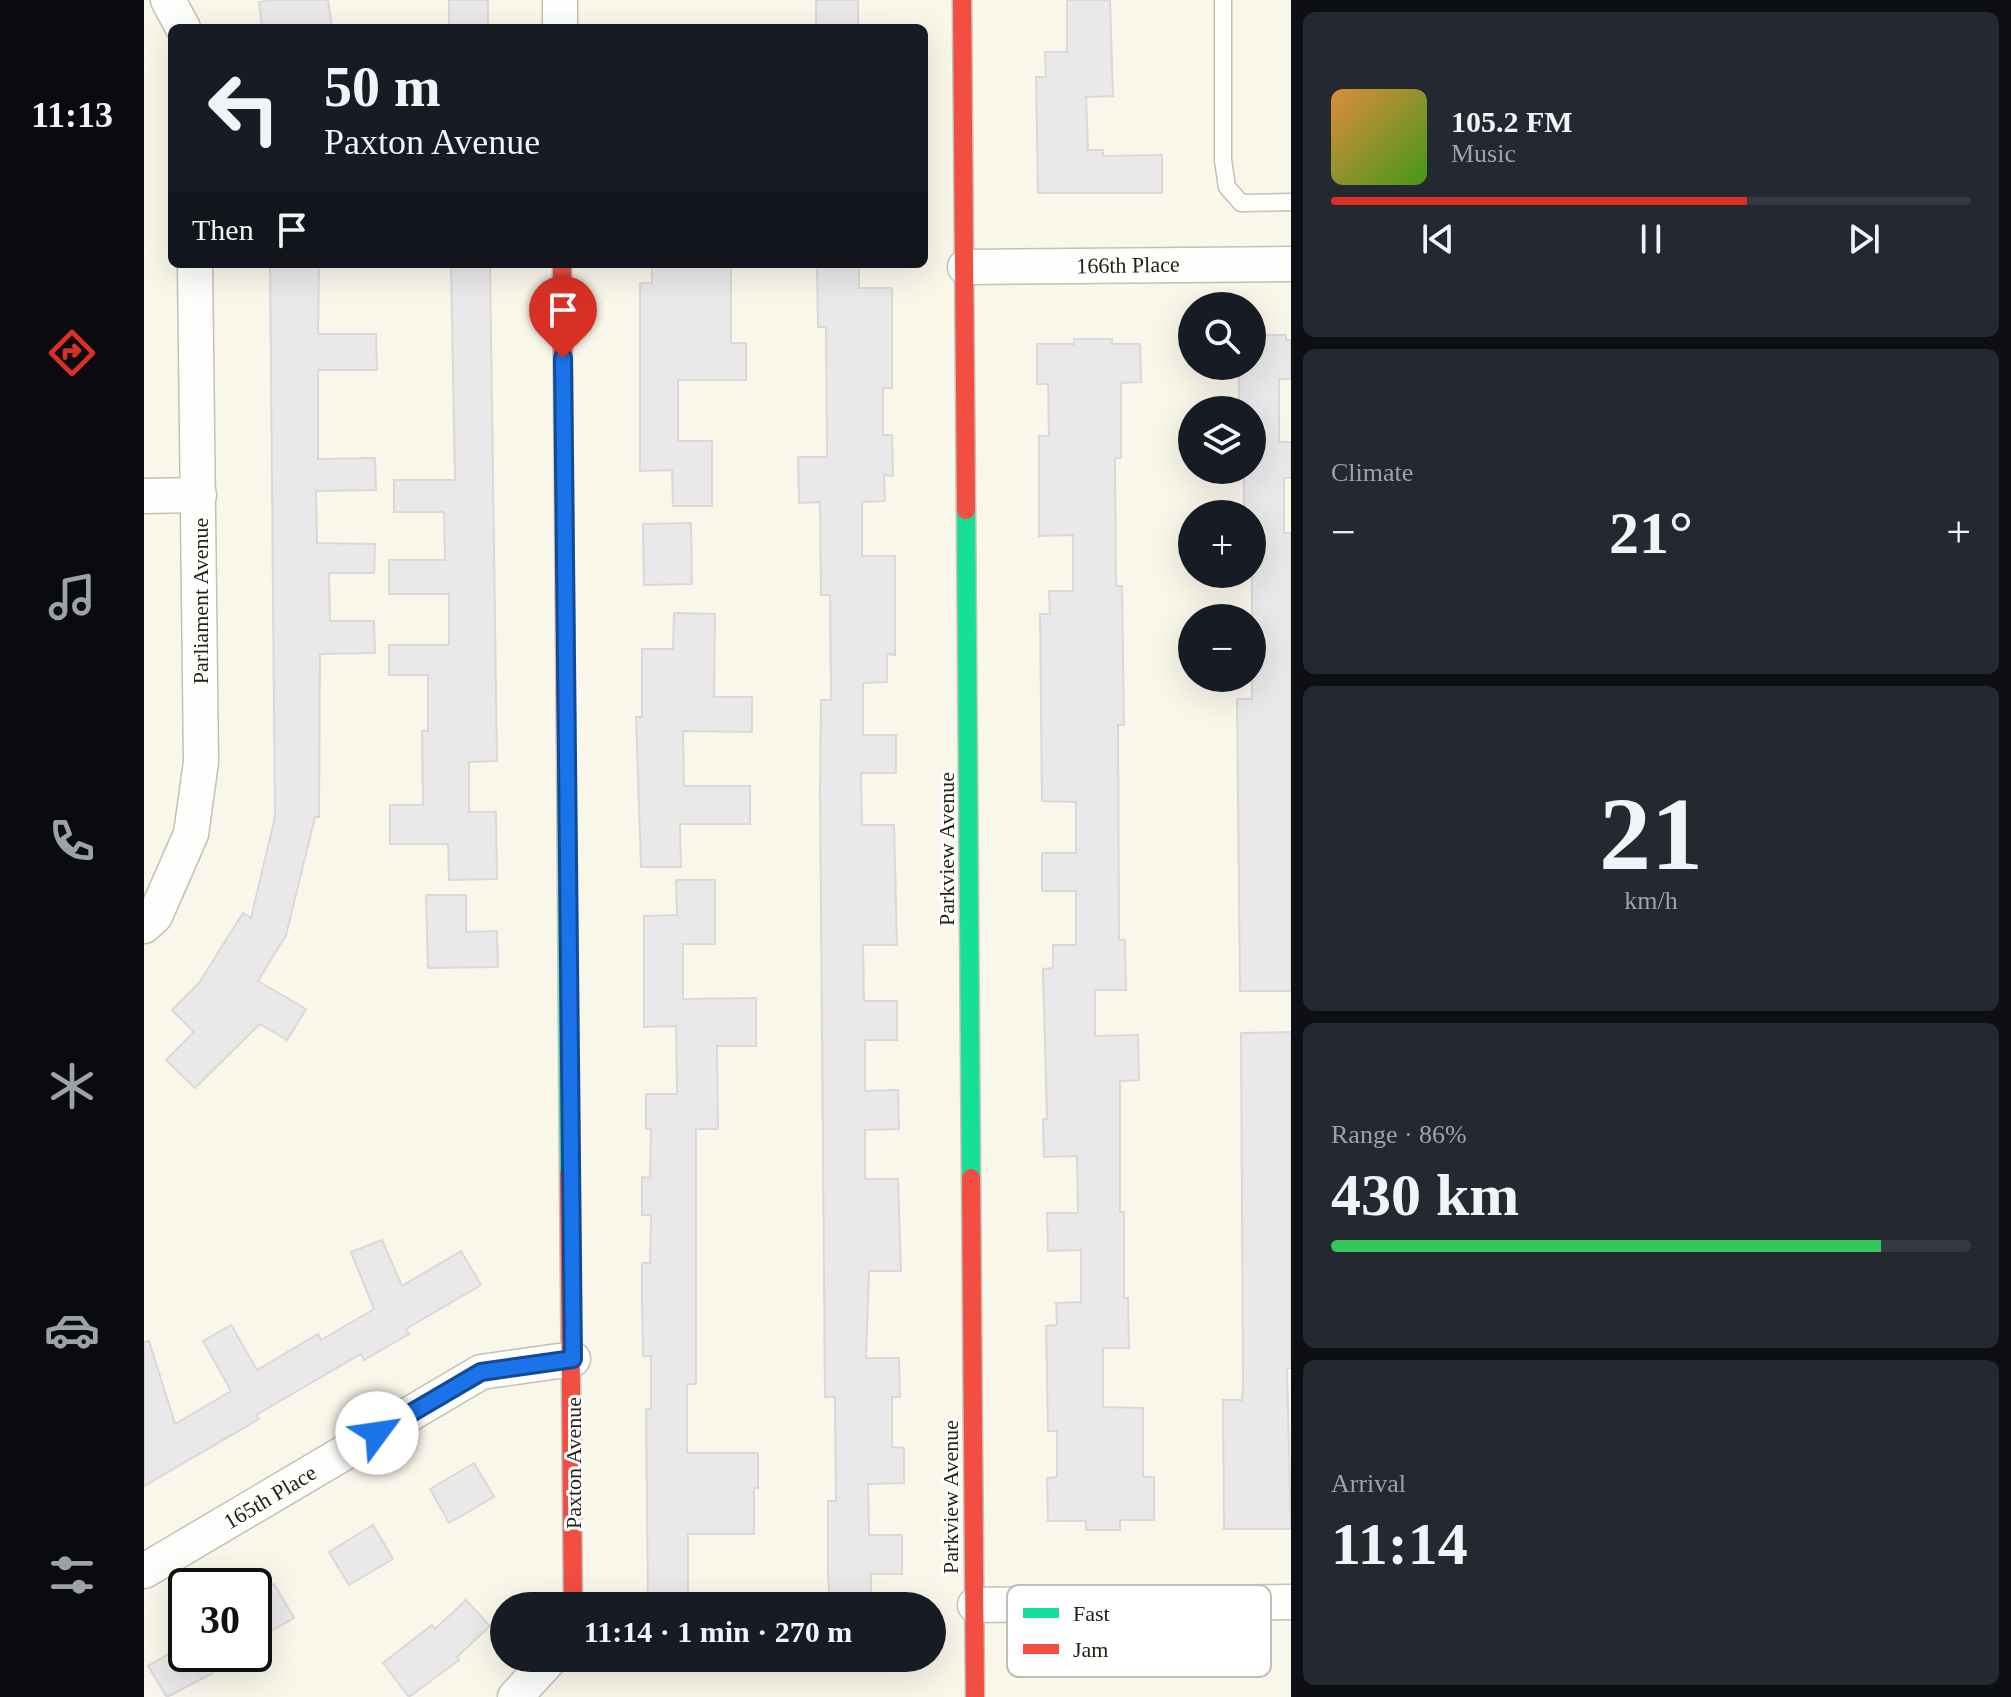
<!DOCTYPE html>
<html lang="en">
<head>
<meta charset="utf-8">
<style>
	:root { --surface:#171b24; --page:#242831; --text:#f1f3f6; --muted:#9ea1a6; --line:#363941; --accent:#d93025 }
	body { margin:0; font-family:Georgia,serif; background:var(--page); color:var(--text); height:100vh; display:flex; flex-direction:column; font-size:30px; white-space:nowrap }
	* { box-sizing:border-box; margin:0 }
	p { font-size:26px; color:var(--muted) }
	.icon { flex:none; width:44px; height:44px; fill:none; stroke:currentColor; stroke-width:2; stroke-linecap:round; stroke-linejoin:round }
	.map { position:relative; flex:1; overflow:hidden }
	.drawer { display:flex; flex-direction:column; gap:12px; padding:12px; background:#0d0f14; width:720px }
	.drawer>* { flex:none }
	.top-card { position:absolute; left:24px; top:24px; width:760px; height:244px; border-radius:12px; box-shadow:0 8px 32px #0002; background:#171b24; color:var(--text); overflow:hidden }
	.tools { position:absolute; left:1034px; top:292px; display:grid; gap:16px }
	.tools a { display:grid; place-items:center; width:88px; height:88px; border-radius:50%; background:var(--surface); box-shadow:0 8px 32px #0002; font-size:40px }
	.speed { position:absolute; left:24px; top:1568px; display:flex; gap:16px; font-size:40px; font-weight:700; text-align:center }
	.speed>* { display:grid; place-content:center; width:104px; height:104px; border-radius:50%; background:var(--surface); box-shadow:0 8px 32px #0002; line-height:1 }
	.speed .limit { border:4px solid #111; border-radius:12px; background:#fff; color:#111 }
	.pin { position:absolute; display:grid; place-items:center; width:68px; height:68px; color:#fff; margin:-82px -34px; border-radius:50% 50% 50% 0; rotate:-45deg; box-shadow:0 0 8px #0007 }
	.pin .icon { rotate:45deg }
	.me { position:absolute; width:88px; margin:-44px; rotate:59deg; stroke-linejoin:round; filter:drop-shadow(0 0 6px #0008) }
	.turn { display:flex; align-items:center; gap:28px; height:168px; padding:0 24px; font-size:36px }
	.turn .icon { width:104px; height:104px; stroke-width:2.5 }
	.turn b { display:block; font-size:56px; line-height:68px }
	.then { display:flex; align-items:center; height:76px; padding:0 24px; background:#0003; gap:16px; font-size:30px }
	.big { font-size:60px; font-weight:800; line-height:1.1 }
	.drawer .card { flex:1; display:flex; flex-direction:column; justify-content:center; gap:12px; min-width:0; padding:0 28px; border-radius:12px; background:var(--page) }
	.drawer .dial { align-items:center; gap:0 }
	.dial b { font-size:104px; line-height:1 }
	.song { display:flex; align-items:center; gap:24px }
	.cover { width:96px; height:96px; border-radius:12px; background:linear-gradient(135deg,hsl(30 70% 55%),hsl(100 70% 35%)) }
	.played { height:8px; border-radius:4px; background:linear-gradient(90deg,var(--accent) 65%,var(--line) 65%) }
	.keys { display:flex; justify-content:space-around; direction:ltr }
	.heat { display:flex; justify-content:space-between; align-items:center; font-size:44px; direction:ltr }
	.charge { height:12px; border-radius:6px; background:linear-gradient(90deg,#34c759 86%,var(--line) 0) }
	.trip { position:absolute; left:346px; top:1592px; width:456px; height:80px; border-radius:40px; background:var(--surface); box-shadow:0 8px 32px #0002; font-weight:800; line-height:80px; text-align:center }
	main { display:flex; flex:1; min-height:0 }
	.tab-bar { display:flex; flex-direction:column; width:144px; justify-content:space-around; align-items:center; background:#090b0e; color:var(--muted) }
	.tab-bar .icon { width:56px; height:56px }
	.tab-bar .on { color:var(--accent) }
	.tab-bar b { font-size:36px; color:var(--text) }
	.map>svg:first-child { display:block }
	.building { fill:#ebe8ea; stroke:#dbd8d9; stroke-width:2 }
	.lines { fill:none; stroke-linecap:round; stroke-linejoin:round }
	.lane-casing { stroke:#c3c0b4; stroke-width:19 }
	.street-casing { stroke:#c3c0b4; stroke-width:37 }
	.fast-casing { stroke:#c3c0b4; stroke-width:21 }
	.jam-casing { stroke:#c3c0b4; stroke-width:21 }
	.lane { stroke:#fefefc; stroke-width:16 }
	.street { stroke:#fefefc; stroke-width:34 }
	.fast { stroke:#16e098; stroke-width:18 }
	.jam { stroke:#f24e42; stroke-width:18 }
	.route-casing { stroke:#114b97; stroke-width:20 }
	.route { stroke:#1a73e8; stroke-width:14 }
	.labels { text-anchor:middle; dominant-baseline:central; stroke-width:6; stroke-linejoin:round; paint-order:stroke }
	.street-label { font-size:22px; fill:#252215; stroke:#fff }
	.key { fill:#fff; stroke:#bebdb9; stroke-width:2 }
	.key-label { font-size:22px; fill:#252215 }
</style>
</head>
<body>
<main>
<nav class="tab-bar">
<b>11:13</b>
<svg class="icon on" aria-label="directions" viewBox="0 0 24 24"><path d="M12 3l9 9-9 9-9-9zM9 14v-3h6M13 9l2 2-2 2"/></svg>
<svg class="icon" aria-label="music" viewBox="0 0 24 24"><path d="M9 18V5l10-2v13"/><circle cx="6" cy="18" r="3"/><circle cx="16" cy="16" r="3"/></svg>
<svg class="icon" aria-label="phone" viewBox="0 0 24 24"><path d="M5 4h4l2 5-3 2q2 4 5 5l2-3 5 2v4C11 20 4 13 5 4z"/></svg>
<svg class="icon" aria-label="climate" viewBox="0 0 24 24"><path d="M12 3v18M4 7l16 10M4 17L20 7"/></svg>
<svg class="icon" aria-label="car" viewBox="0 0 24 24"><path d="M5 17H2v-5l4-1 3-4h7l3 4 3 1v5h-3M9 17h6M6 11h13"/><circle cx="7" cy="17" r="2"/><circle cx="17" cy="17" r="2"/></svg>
<svg class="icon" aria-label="filters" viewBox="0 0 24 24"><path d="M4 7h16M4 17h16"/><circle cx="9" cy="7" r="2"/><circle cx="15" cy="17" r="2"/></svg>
</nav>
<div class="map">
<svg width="1147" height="1697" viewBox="0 0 1147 1697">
	<rect width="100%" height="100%" fill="#f9f6ea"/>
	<!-- building -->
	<g class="building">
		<path d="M129,0H184L188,28H118L115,2Z"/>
		<rect x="305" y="0" width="39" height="28"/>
		<rect x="672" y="0" width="42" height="28"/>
		<path d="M923,0H966L969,96L942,97L944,150H959V156L1018,155V193H894L892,77H902L901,52H923Z"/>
		<path d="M126,264H175L174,334H232L233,370H174V459L231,458L232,490L172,491L173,543L231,544L230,573H185L186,621H230L231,653L176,654L175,817H171L142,935L114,981L162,1009L143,1040L116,1024L51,1088L22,1060L50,1032L28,1010L55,983L99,913L107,918L131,817Z"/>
		<path d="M307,264H346L353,761L325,762V812H352L353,879L305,880L304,844H246V805H279L278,731H284V675H245V645H305V594H245V560H301L300,512H250V480H311Z"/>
		<path d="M508,264H587V343H602V380H534V441H568V506H529L528,470L496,471V283H508Z"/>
		<path d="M673,264H715V288H748V388H739V435H748L749,476L740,475L741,501L718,502V556H751V655L743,654V682L719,683V735H752V773H717L718,825H750L753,945H719L720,1001H753V1040H721V1091L754,1090L755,1129L721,1130V1179H754L757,1271H725L722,1358H755L756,1397H748V1447L760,1448V1483L724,1484L725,1535H758V1574H727V1606H686L684,1574V1501H692L691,1397H681L676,791L677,700H687L686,595H677L676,502L655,503L654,457H683L682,327H674Z"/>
		<path d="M1108,335H1142V340H1147V379H1135V442H1147V478H1140V533H1147V991H1096L1093,699H1108V514H1100V470H1108V410H1095V366H1108Z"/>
		<path d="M930,339H968V344H996L997,382L977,383V458H971L972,586H978L980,725H974L975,940H981L982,990H951V1036L994,1035L995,1080L976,1081V1212H980V1298H984L985,1348H959V1407L999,1408V1477H1010V1520H976V1530H942V1521H904L903,1478L913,1477V1431H904L902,1326L913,1325L912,1303L937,1302V1250L904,1251L903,1213H934L933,1156L900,1157L899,1119H903L899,969L909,968V945H932V891H898V853H932V802L898,801L896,614H906L905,591H929V535L895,536V436H905L904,384H893V344H930Z"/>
		<path d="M547,523L548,584L500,585L499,524Z"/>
		<path d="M530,613L571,614L570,697H608V732L539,731L540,786H606V824H536L537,867H497L492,717H498V649H529Z"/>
		<path d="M532,880H571V944H539V999L612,998V1046H573L574,1129H552V1384H543V1453H614V1488H610V1534H544V1606H504L502,1409H507V1356H499L498,1301V1263H506L507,1215H498V1177L506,1178L507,1129H502V1094H533L532,1026L500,1027V916L533,915Z"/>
		<path d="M282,895H322V932L353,931L354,967L284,968Z"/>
		<path d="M1147,1032V1368H1143L1147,1529H1080L1079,1400H1098L1099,1385L1097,1033Z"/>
		<path d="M238,1240L258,1286L317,1251L337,1285L262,1329L265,1334L220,1360L217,1354L112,1415L115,1419L0,1486V1342L5,1341L31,1424L87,1391L59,1341L87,1325L113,1370L174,1334L177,1340L230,1309L207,1252Z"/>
		<path d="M330,1463L350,1497L305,1523L286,1489Z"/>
		<path d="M229,1525L249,1559L205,1585L185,1552Z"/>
		<path d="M130,1584L150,1618L110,1641V1596Z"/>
		<path d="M322,1600L346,1626L313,1657L315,1660L265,1697L239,1663L288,1625L291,1629Z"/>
		<path d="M42,1644V1654H57L69,1673L23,1697L4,1666Z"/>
	</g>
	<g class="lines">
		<!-- lane casing -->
		<g class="lane-casing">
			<path id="lane" d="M1079,0V160L1083,187L1097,203L1147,202"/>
		</g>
		<!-- street casing -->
		<g class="street-casing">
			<g id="street">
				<path d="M24,0L39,28"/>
				<path d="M416,0V28"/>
				<path d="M821,267L1147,264"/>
				<path d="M0,496L55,495"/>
				<path d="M0,926L11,916L47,834L57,762L51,264"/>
				<path d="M0,1571L337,1372L429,1359"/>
				<path d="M831,1605L1147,1602"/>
				<path d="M371,1697L407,1658"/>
			</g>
		</g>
		<!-- fast casing -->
		<g class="fast-casing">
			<g id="fast">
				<path d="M822,510L827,1178"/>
				<path d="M422,742L425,1174"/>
			</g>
		</g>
		<!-- jam casing -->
		<g class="jam-casing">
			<g id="jam">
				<path d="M818,0L822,510"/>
				<path d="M418,264L422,742"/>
				<path d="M425,1174L429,1606"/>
				<path d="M827,1178L831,1697"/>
			</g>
		</g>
		<!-- lane -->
		<use href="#lane" class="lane"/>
		<!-- street -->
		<use href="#street" class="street"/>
		<!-- fast -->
		<use href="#fast" class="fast"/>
		<!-- jam -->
		<use href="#jam" class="jam"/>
	</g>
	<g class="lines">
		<!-- route casing -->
		<g class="route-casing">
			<path id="route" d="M233,1433L337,1372L429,1359L419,358"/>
		</g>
		<!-- route -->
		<use href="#route" class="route"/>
	</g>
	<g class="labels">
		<!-- street labels -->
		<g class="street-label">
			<text transform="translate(984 265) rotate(-1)">166th Place</text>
			<text transform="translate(56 601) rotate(-90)">Parliament Avenue</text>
			<text transform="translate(802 849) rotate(-90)">Parkview Avenue</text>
			<text transform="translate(429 1463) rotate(-90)">Paxton Avenue</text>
			<text transform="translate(126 1497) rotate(-31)">165th Place</text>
			<text transform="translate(806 1497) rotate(-90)">Parkview Avenue</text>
		</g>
	</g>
	<!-- legend -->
	<rect x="863" y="1585" width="264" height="92" rx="12" class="key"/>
	<rect x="879" y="1608" width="36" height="10" fill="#16e098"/>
	<rect x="879" y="1644" width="36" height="10" fill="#f24e42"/>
	<g class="key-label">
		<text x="929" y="1621">Fast</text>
		<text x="929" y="1657">Jam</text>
	</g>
</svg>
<div class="tools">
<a><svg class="icon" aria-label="search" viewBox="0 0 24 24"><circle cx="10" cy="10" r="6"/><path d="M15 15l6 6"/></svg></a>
<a><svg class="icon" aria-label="layers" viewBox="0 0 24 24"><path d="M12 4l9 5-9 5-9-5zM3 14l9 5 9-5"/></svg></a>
<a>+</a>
<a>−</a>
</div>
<div class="speed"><div class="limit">30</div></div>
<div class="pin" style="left:419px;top:358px;background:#d93025"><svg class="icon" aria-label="arrive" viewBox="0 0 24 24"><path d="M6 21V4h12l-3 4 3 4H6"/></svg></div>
<svg class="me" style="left:233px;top:1433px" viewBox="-20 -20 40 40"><circle r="19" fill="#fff"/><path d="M0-13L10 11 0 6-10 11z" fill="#1a73e8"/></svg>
<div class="trip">11:14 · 1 min · 270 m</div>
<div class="top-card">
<div class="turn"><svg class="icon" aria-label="left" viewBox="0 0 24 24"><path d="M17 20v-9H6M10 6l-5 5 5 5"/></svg><div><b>50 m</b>Paxton Avenue</div></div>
<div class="then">Then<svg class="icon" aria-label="arrive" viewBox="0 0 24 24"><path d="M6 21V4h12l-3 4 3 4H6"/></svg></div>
</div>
</div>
<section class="drawer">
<div class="card">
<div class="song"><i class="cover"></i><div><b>105.2 FM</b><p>Music</p></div></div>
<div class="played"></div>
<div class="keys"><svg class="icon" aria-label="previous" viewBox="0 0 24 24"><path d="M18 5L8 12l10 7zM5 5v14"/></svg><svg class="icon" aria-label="pause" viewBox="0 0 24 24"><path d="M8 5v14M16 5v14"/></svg><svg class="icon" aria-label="next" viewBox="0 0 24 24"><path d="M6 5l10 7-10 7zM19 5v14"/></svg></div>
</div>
<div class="card"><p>Climate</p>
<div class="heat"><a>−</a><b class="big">21°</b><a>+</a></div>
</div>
<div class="card dial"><b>21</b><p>km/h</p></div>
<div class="card"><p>Range · 86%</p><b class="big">430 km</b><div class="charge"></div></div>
<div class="card"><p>Arrival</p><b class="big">11:14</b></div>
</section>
</main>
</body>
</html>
